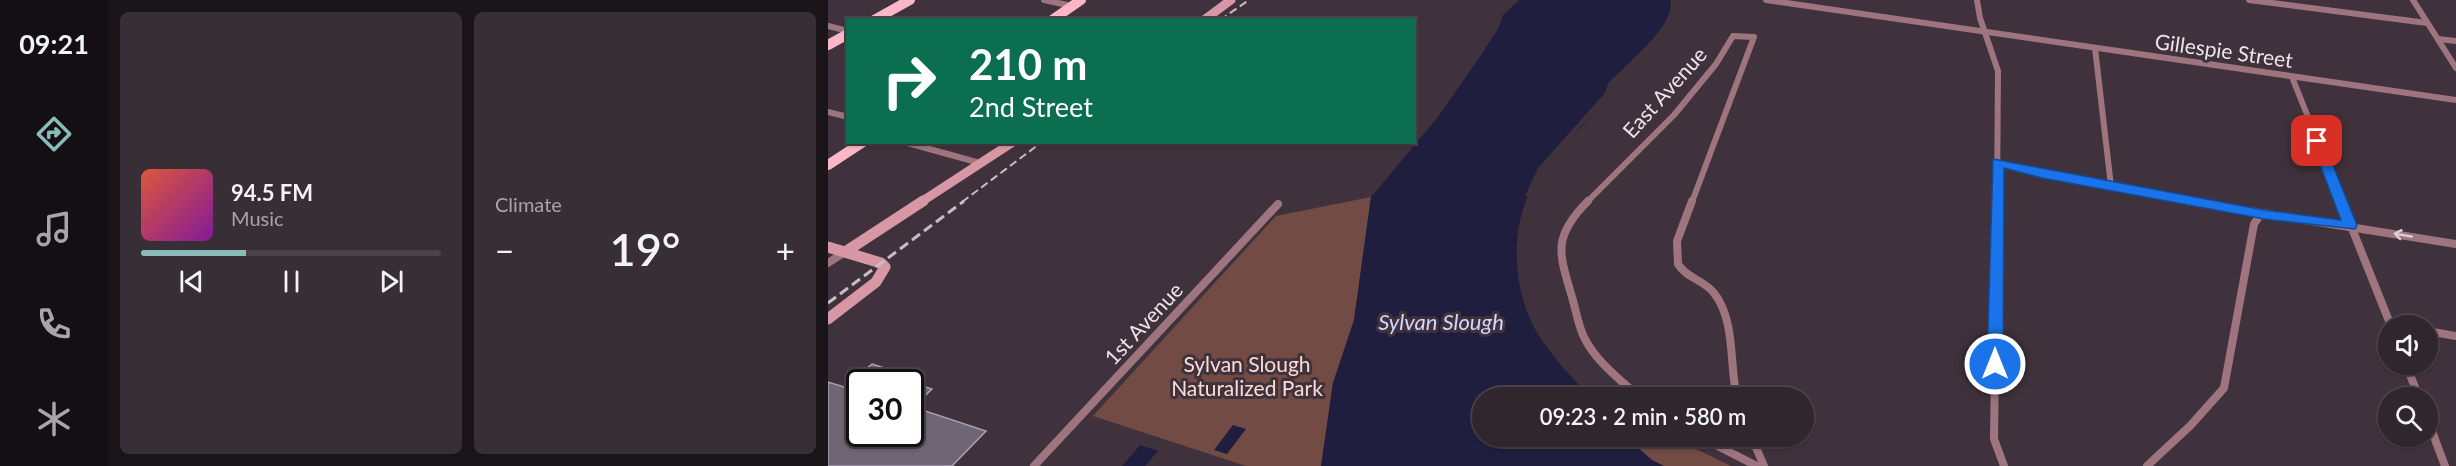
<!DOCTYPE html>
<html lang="en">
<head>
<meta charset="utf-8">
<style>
	:root { --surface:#30262d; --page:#382e35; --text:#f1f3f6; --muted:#a8a5aa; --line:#4b4349; --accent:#8bbbb9 }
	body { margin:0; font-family:Lato,sans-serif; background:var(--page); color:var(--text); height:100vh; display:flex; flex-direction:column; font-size:22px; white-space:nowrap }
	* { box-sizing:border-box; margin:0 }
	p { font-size:20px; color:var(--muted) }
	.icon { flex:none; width:33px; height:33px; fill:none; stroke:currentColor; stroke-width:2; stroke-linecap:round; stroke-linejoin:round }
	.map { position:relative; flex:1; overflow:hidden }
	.details { display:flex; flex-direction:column; gap:12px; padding:12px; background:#1a1519; width:720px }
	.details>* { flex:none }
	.top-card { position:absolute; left:18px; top:18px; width:570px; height:126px; border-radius:0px; box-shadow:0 2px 4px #0004,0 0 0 2px var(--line); background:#0b6e4f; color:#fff; overflow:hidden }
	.fabs { position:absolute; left:1550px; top:315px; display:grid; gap:12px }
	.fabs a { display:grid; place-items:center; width:60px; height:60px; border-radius:50%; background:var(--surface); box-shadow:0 2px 4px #0004,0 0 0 2px var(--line); font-size:30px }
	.speed { position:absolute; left:18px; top:369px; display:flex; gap:12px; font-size:30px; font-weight:700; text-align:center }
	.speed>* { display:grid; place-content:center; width:78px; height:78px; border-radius:50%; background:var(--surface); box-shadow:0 2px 4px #0004,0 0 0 2px var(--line); line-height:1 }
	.speed .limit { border:3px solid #111; border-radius:9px; background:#fff; color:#111 }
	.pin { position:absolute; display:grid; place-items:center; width:51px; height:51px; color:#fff; margin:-26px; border-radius:12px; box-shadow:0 3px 9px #0006 }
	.me { position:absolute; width:66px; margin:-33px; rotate:0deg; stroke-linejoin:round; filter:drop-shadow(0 0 4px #0008) }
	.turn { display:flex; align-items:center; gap:21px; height:126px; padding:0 24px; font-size:27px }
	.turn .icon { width:78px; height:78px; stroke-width:2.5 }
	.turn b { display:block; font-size:42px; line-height:51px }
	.big { font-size:45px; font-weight:600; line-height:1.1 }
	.details .widget { flex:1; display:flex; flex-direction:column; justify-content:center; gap:9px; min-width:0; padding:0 21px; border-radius:9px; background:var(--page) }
	.song { display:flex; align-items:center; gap:18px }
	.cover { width:72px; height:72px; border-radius:9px; background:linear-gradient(135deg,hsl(10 70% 55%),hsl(290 70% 35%)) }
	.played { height:6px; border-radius:3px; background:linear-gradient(90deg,var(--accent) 35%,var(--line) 35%) }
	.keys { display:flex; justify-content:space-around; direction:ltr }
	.heat { display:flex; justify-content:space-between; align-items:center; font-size:33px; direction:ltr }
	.details .tiles { flex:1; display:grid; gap:12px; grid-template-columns:repeat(2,1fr) }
	.trip { position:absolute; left:644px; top:387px; width:342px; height:60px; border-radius:30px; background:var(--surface); box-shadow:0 2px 4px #0004,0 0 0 2px var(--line); font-weight:600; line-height:60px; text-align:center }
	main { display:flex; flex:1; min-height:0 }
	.dock { display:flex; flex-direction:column; width:108px; justify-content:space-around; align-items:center; background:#130f12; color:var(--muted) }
	.dock .icon { width:42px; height:42px }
	.dock .active { color:var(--accent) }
	.dock b { font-size:27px; color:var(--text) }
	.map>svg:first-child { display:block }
	.green { fill:#724c44 }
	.water { fill:#1f1e3e }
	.pier { fill:#40323c }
	.building { fill:#6e6575; stroke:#aaa1b2; stroke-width:1.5 }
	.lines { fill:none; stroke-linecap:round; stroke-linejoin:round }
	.street-far1 { stroke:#9e757e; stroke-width:6 }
	.street { stroke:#9e757e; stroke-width:8 }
	.secondary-far1 { stroke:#d897a5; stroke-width:9 }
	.secondary { stroke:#d897a5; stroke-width:11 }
	.primary { stroke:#fbb7c5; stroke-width:10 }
	.rail-far1 { stroke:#c8bdc5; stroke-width:2; stroke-dasharray:8 4; stroke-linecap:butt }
	.rail { stroke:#c8bdc5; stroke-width:3; stroke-dasharray:10 5; stroke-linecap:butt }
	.oneway { stroke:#deced5 }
	.route { fill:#1a73e8; stroke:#114b97; stroke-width:1.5 }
	.labels { text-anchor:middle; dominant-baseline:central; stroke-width:6; stroke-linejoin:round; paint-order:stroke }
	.street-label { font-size:21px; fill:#eee4eb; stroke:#40323c }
	.park-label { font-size:21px; fill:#fadbd4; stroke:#40323c }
	.water-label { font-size:22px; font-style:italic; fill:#d4d6fd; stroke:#40323c }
</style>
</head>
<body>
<main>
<nav class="dock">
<b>09:21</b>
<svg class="icon active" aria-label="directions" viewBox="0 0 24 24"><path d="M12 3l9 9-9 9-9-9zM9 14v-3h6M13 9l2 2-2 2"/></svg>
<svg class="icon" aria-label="music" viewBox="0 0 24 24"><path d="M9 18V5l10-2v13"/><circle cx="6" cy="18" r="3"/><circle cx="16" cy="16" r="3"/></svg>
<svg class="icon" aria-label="phone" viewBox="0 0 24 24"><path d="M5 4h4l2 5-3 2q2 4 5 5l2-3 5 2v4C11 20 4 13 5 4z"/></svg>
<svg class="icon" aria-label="climate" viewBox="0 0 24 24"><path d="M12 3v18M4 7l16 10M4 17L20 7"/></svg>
</nav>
<section class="details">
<div class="tiles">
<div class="widget">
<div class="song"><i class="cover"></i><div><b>94.5 FM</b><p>Music</p></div></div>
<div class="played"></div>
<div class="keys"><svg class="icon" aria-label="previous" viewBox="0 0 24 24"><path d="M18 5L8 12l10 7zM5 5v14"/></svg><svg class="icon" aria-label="pause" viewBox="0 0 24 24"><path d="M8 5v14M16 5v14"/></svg><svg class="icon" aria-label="next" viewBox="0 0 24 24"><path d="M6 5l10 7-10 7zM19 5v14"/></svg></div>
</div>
<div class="widget"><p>Climate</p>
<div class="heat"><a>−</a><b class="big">19°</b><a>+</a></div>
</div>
</div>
</section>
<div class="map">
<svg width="1628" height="466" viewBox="0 0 1628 466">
	<rect width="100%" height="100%" fill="#40323c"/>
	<!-- green -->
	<g class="green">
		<path d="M543,197L526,320L505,383L493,466H418L265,416L448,216Z"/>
		<path d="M809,437H843L903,466H836L824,460L801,440Z"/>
	</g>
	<!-- water -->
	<g class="water">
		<path d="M691,0H847C837,37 806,53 784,83C780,89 777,96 773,103C750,135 716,160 700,196C683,234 686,284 703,321C716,349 742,375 762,397L654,398V436L797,437L824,460L836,466H493L505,383L526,320L543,197L610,117L653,55L670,29L675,15Z"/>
		<path d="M405,425L418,429L399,454L386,450Z"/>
		<path d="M312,445L330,451L317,466H294Z"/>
	</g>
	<!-- pier -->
	<path class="pier" d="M843,0H850L846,15L832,38L787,84L775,105L755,124L718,169L703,197L697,196L710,168L776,94L781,82L830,36L842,12Z"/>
	<!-- building -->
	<path class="building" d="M44,364L86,378L80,382H32V434H82V382L104,389L85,407L158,431L124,466H0V382L16,387Z"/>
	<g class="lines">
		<!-- street-far1 -->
		<g class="street-far1">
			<path d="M216,0L244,6"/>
			<path d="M938,0L1628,100"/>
			<path d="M1149,0L1152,18L1170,71L1169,202"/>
			<path d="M1421,0L1599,23"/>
			<path d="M1585,0L1628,68"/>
			<path d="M0,26L20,31"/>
			<path d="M1610,39L1628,41"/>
			<path d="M1267,48L1283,186"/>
			<path d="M1464,77L1514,202"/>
			<path d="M0,112L20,117"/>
			<path d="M76,142L152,163"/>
			<path d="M1169,162L1214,174L1367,202"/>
			<path d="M759,202L846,115L888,64L905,36L926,37L864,202"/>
		</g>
		<!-- street -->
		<g class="street">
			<path d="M760,201C724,237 731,253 744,297C748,310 750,325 756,337C767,361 793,380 812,398"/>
			<path d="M864,201L849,241L850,264C858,278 876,280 886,293C908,321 901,365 909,398"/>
			<path d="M1169,201L1166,439L1176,466"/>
			<path d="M1359,201L1628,244"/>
			<path d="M1513,201L1563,326"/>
			<path d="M0,263L17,252"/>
			<path d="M1599,331L1628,336"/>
			<path d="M1578,364L1591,398"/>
			<path d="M1599,418L1617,466"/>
			<path d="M870,436L929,466"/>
			<path d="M923,436L936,466"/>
			<path d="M206,466L450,204"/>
			<path d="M1319,466L1363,425L1396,388L1426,224L1432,215H1436"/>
		</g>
		<!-- secondary-far1 -->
		<g class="secondary-far1">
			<path d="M376,20L403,0"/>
			<path d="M93,202L185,142"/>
		</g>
		<!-- secondary -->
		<g class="secondary">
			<path d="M0,247L53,263L57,267L48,282L0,319"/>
			<path d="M17,252L95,201"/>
		</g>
		<!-- primary -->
		<g class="primary">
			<path d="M46,20L82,0"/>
			<path d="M224,20L253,0"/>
			<path d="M0,45L20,34"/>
			<path d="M0,165L35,142"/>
		</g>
		<!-- rail-far1 -->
		<g class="rail-far1">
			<path d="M392,20L421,0"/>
			<path d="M134,202L214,142"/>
		</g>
		<!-- rail -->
		<path class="rail" d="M0,303L136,201"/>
	</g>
	<!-- one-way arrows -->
	<defs><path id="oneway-shaft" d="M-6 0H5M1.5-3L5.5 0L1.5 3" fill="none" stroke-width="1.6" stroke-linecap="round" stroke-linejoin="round" transform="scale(1.5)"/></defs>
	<use class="oneway" href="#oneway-shaft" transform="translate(1575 235) rotate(-170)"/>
	<!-- route -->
	<path class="route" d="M1489,137L1495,141L1529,225L1527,229L1436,219L1214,178L1176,168L1175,364L1173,368H1162L1159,364L1165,159L1436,210L1513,220L1483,141Z"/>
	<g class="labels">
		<!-- street labels -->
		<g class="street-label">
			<text transform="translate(1396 50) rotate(8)">Gillespie Street</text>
			<text transform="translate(836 92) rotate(-48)">East Avenue</text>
			<text transform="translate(315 323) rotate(-47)">1st Avenue</text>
		</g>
		<!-- park labels -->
		<g class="park-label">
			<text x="419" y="363">Sylvan Slough<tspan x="419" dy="24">Naturalized Park</tspan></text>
		</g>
		<!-- water labels -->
		<g class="water-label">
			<text x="613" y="321">Sylvan Slough</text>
		</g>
	</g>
</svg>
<div class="fabs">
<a><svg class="icon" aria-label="sound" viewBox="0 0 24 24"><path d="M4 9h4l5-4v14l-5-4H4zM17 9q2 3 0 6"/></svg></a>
<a><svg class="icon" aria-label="search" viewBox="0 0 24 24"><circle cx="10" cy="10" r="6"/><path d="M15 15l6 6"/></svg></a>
</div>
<div class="speed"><div class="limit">30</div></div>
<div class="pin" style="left:1489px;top:141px;background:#d93025"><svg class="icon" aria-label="arrive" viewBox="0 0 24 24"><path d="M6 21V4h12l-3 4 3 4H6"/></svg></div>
<svg class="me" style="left:1167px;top:364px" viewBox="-20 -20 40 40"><circle r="17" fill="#1a73e8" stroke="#fff" stroke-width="3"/><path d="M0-11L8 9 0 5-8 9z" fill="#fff"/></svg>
<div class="trip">09:23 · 2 min · 580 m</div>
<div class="top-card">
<div class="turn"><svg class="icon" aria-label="right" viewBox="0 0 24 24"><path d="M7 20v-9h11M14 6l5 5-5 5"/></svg><div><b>210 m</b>2nd Street</div></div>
</div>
</div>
</main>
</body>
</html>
